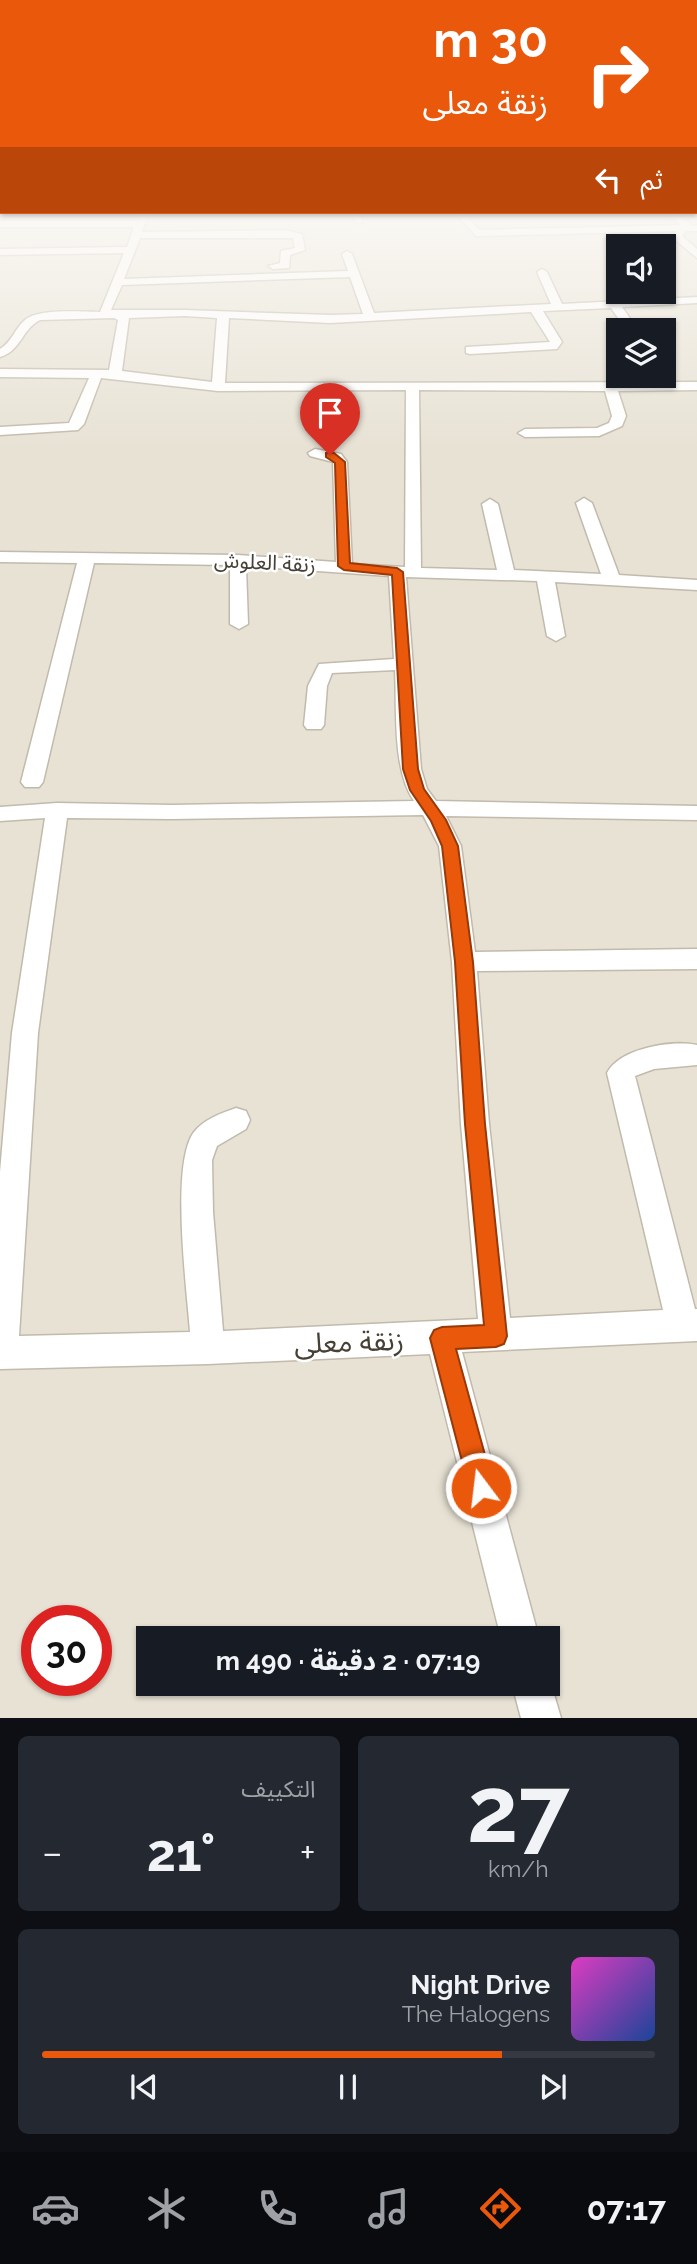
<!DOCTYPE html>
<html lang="ar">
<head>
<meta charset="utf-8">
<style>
	:root { --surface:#171b24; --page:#242831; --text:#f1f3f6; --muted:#9ea1a6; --line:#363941; --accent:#ea580c }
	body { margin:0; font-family:Raleway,"Noto Sans Arabic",sans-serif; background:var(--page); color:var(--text); direction:rtl; height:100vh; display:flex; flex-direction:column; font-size:26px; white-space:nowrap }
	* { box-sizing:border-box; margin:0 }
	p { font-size:23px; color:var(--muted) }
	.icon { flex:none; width:38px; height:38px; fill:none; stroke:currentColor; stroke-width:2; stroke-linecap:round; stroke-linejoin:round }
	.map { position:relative; height:1718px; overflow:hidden; direction:ltr }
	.drawer { display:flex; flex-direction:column; gap:18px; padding:18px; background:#0d0f14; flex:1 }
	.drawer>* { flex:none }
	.hud { position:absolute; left:0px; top:0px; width:698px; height:214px; box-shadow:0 2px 5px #0004; direction:rtl; background:#ea580c; color:#fff; overflow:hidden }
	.buttons { position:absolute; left:606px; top:234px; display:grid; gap:14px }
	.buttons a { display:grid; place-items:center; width:70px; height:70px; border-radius:0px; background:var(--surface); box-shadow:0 2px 5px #0004; font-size:35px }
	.speed { position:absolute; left:21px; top:1605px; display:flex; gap:14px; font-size:35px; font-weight:700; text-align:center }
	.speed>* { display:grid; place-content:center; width:91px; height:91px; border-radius:50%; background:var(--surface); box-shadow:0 2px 5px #0004; line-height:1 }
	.speed .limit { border:10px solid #d22; background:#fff; color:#111 }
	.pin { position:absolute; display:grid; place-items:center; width:60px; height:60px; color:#fff; margin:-72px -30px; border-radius:50% 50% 50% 0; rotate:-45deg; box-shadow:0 0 7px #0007 }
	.pin .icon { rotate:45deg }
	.me { position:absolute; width:77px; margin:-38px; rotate:345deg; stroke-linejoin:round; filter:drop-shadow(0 0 5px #0008) }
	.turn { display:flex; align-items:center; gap:24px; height:147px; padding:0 35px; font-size:32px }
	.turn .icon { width:91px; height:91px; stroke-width:2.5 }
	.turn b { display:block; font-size:49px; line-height:60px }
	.then { display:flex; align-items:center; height:66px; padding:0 35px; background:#0003; gap:14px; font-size:26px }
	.big { font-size:52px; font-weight:700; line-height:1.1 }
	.drawer .card { flex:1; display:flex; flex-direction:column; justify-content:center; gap:10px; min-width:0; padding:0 24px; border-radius:10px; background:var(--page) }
	.drawer .dial { align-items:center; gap:0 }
	.dial b { font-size:91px; line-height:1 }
	.song { display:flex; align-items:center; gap:21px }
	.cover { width:84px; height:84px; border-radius:10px; background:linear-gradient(135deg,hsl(310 70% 55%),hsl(220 70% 35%)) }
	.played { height:7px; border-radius:4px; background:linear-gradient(90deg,var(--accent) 75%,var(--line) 75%) }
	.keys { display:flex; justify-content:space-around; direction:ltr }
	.heat { display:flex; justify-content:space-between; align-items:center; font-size:38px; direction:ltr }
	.drawer .tiles { flex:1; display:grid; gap:18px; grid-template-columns:1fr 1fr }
	.card:last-child { grid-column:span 2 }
	.trip { position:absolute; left:136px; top:1626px; width:424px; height:70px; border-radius:0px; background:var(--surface); box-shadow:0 2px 5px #0004; font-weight:700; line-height:70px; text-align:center; direction:rtl }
	.dock { display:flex; height:112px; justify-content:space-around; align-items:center; background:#090b0e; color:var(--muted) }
	.dock .icon { width:49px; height:49px }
	.dock .current { color:var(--accent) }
	.dock b { font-size:32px; color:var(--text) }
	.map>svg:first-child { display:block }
	.residential { fill:#e7e2d4; fill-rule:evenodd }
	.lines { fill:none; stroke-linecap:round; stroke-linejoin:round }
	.street-casing { stroke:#c2baac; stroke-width:3 }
	.street { fill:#fff; fill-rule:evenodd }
	.route { fill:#ea580c; stroke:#983908; stroke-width:2 }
	.labels { text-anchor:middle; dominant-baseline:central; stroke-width:5; stroke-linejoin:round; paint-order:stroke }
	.far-street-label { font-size:21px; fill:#464035; stroke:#fff }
	.near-street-label { font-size:28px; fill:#464035; stroke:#fff }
</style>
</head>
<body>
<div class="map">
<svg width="697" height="1718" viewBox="0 0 697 1718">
	<rect width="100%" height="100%" fill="#f3f0e6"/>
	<!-- residential -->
	<path class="residential" d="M0,210L2,212H696L697,210V1718H0ZM618,247H663V292H618ZM618,331H663V376H618ZM37,1620H96V1680H37ZM149,1638H548V1684H149Z"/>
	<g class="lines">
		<!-- street casing -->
		<g class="street-casing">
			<g id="street">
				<path d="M139,212H149L142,232L285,230L302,234L305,250L290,255L289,268L273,269L268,266L280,263L281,251L295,248L293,238H140L124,279L348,271L342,254L347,251L352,254L374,313L551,304L537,272L542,269L547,272L562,304L697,297V303L622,307L639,331H627L611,308L543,311L562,342L557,349L470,354L466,353V347L550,342L531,312L330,323L229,318L225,383L697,382V390L618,391L626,416L622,426L599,436L525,437L518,433L525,429L597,428L609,423L612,416L605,391L419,390L421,568L497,570L482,504L490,499L498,504L514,570L601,574L576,503L584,498L592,503L619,575L697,580V590L555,582L565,636L556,641L547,636L537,581L406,577L421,769L427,789L436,801L697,806V820L446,816L461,846L475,952L697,949V969L477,971L489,1124L510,1318L663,1310L607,1073C620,1048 672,1040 697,1045V1065L654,1069L635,1076L695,1309H697V1341L462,1352L539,1638H501L430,1354L208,1364L0,1369V1172L12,1033L45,818L0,821V807L57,803L172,805L414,801C392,770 397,708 395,670L332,673L327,686L324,725L321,729H307L304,725L308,686L319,664L394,659L389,576L246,566L248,624L239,629L230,624V565L94,563L43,782L39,787H25L21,782L77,563L0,562V552L238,555L336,562L333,462L310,456L308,453L315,449L341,454L347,462L352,564L405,567L406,390L218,391L101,378L84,424L78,430L0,435V427L69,423L89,378L0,377V369L109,370L118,320L114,318L40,320C22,329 21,351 0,357V349C12,342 15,328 25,320C38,308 83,312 100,312L124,253L0,255V249L127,247L134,227H0V221H136ZM350,277L363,314L330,315L185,310H111L122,285ZM185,316L217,318L212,382L122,371L129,318ZM423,815L439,846L452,962L461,1124L478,1319L223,1331L213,1212L212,1160L217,1146L246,1129L250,1120L246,1111L236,1108C222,1113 204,1119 194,1132C170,1164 187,1290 190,1332L19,1336L38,1033L67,818L172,819Z"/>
				<path d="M352,212H362V223H356Z"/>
				<path d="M454,212H464L479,230L681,225L668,212H678L691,225H697V231H686L682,236L697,249V258L673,238L676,231L476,236Z"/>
				<path d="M548,1674L561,1718H521L512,1684H548Z"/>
			</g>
		</g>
		<!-- street -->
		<use href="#street" class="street"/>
	</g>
	<!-- sky -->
	<linearGradient id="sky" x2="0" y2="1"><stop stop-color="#8cbfec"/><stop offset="0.47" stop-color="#faf8f4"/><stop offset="1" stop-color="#faf8f4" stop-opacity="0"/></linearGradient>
	<rect width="697" height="450" fill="url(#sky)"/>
	<!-- route -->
	<path class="route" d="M326,453H334L345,462L350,563L397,568L403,572L418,769L424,789L446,820L458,846L473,962L485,1124L507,1336L504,1344L496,1347L456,1349L494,1488L490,1497L481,1501L472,1497L469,1488L430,1338L434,1330L442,1327L484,1325L465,1124L455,962L442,846L431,821L410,790L403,769L392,575L344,570L338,566L335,463L326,457Z"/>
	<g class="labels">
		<!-- far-street labels -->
		<g class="far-street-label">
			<text transform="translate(265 562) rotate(3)">زنقة العلوش</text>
		</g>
		<!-- near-street labels -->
		<g class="near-street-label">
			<text transform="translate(349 1342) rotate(-2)">زنقة معلى</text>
		</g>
	</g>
</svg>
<div class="buttons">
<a><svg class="icon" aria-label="sound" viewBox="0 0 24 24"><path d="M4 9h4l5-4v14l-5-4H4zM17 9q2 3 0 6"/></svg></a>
<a><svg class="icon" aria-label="layers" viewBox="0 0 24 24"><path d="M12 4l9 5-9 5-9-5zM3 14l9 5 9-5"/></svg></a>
</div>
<div class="speed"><div class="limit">30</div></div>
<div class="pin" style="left:330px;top:455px;background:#d93025"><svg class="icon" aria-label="arrive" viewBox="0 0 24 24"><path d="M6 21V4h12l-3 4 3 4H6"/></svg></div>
<svg class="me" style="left:481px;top:1488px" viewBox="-20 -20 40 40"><circle r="17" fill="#ea580c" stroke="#fff" stroke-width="3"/><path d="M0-11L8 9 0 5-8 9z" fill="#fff"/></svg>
<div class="trip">07:19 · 2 دقيقة · 490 m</div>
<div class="hud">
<div class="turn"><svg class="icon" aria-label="right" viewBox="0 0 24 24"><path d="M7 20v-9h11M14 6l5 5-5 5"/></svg><div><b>30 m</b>زنقة معلى</div></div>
<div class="then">ثم<svg class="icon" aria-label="left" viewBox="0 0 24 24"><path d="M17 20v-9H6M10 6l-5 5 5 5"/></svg></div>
</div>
</div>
<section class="drawer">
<div class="tiles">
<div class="card dial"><b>27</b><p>km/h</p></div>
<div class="card"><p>التكييف</p>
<div class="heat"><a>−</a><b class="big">21°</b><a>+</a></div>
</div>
<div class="card">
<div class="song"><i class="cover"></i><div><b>Night Drive</b><p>The Halogens</p></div></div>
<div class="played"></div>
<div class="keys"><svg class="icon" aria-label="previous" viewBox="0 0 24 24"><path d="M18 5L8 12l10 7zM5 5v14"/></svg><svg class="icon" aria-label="pause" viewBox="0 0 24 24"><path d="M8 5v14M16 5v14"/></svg><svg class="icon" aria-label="next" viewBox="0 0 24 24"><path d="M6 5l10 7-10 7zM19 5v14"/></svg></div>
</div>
</div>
</section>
<nav class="dock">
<b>07:17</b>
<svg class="icon current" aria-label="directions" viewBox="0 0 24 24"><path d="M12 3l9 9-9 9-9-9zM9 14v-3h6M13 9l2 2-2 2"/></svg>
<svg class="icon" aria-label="music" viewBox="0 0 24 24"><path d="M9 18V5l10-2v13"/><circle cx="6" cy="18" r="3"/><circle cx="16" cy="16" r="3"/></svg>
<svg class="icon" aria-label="phone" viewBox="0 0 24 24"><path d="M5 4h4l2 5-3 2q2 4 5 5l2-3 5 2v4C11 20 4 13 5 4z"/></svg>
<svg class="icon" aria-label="climate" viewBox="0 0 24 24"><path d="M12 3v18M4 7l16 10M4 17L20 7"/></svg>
<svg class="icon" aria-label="car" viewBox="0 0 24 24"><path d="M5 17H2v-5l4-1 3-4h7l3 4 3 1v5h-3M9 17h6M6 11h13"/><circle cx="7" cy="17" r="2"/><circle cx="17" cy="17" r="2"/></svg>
</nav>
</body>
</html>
